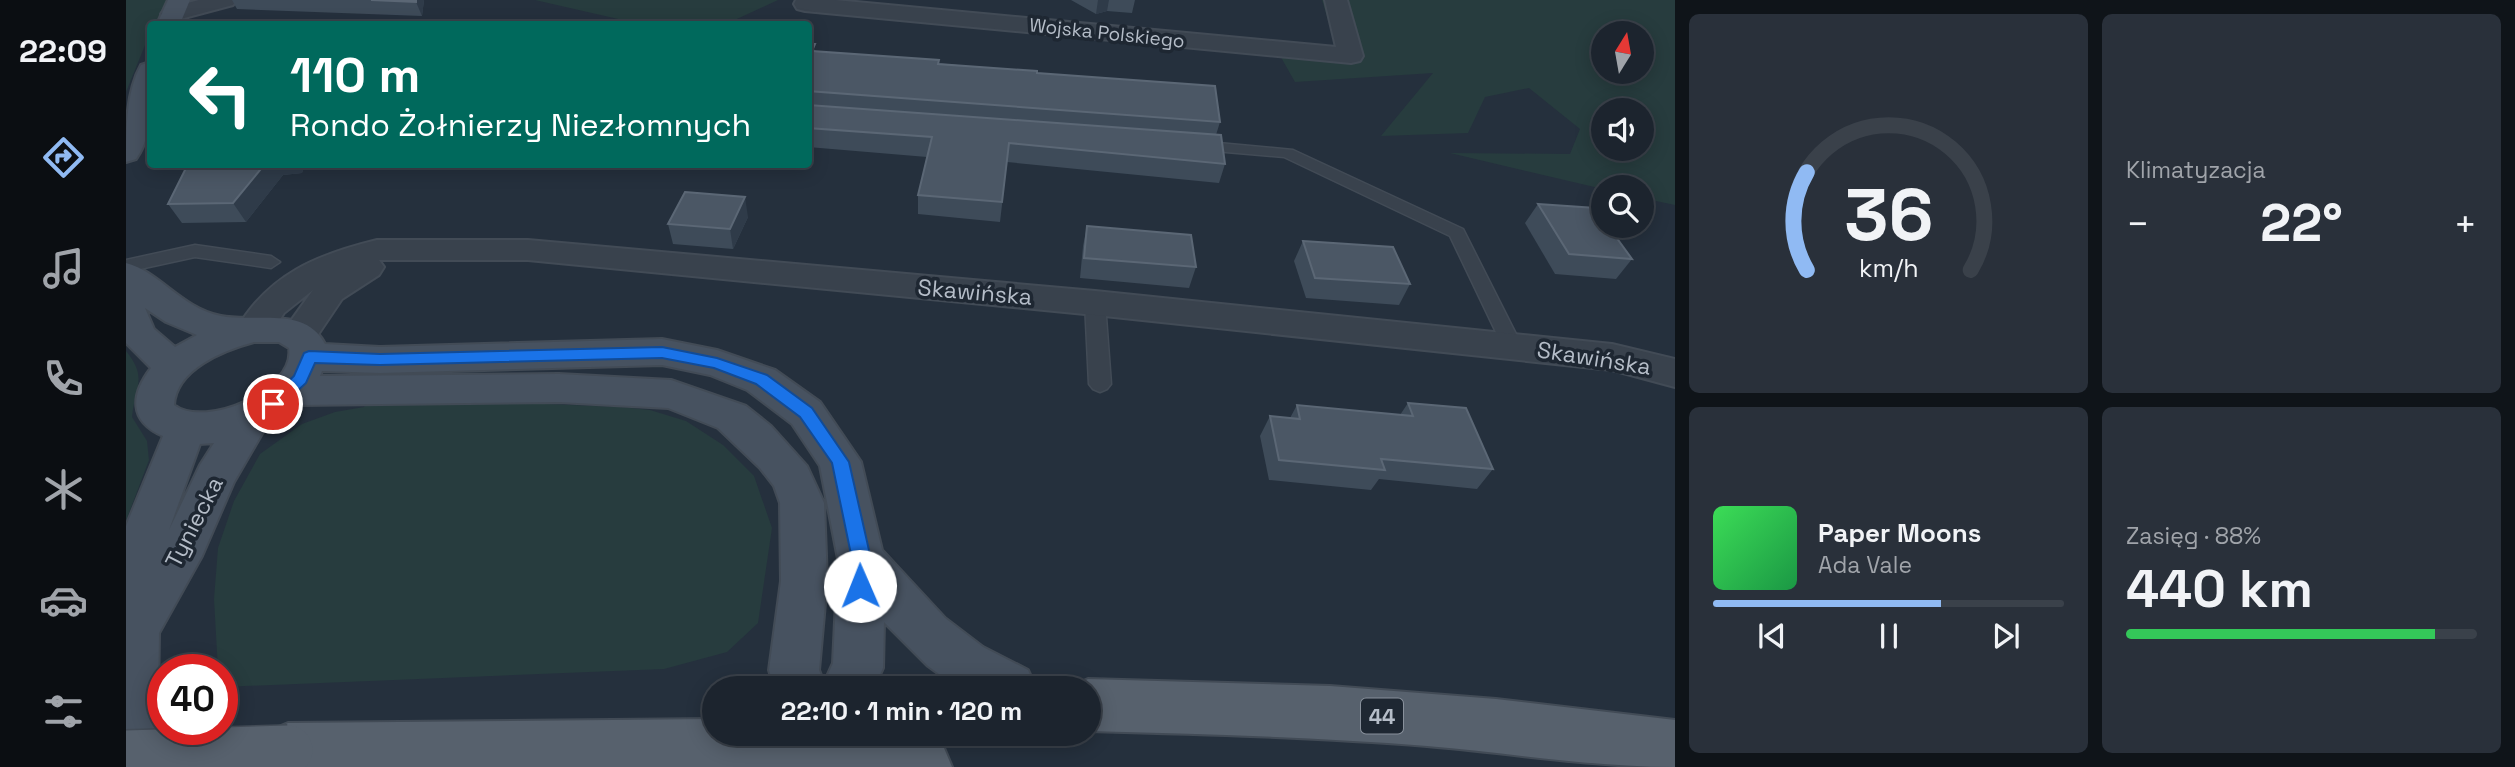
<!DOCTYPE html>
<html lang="pl">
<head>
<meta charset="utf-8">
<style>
	:root { --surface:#1c242e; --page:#29303a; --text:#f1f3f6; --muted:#a0a4aa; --line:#3a414a; --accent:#90baf3 }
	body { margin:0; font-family:"Space Grotesk",sans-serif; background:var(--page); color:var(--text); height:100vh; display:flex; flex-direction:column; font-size:26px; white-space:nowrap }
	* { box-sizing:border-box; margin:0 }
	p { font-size:23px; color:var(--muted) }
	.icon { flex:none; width:38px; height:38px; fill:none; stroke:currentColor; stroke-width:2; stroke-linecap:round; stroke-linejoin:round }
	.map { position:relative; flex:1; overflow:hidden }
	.drawer { display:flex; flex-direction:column; gap:14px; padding:14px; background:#0f1419; width:840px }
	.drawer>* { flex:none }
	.hud { position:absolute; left:21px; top:21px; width:665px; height:147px; border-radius:7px; box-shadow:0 4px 18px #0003,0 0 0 2px var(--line); background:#00695c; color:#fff; overflow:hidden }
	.needle { width:46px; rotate:11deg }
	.fabs { position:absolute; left:1465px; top:21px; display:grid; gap:14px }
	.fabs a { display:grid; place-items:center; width:63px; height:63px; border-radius:50%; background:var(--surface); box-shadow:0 4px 18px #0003,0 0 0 2px var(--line); font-size:35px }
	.speed { position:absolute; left:21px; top:654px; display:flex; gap:14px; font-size:35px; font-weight:700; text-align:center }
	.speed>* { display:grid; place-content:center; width:91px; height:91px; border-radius:50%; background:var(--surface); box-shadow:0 4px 18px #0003,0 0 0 2px var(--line); line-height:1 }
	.speed .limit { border:10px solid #d22; background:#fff; color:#111 }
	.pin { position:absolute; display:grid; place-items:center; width:60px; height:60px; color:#fff; margin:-30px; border:4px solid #fff; border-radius:50%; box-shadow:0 2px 7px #0007 }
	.me { position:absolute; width:77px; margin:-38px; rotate:359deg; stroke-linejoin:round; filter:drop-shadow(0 0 5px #0008) }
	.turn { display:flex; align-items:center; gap:24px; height:147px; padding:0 28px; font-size:32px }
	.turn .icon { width:91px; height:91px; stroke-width:2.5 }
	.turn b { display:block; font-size:49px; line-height:60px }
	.big { font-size:52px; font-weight:700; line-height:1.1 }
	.drawer .widget { flex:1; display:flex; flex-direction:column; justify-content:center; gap:10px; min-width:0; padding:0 24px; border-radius:10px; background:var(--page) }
	.drawer .dial { align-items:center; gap:0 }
	.dial svg { height:182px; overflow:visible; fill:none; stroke:var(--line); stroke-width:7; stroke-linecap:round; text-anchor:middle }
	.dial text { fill:var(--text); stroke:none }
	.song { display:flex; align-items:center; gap:21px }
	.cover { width:84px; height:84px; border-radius:10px; background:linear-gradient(135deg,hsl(130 70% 55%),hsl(140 70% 35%)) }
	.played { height:7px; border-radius:4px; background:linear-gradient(90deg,var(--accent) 65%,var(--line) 65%) }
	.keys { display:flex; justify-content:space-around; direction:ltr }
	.heat { display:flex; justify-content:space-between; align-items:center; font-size:38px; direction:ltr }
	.charge { height:10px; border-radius:5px; background:linear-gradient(90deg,#34c759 88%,var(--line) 0) }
	.drawer .tiles { flex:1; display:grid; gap:14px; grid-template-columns:repeat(2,1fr) }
	.trip { position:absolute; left:576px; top:676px; width:399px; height:70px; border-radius:35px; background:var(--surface); box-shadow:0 4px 18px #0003,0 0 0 2px var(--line); font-weight:700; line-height:70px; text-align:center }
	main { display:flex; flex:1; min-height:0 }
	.menu { display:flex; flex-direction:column; width:126px; justify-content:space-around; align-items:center; background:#0b0e12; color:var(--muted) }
	.menu .icon { width:49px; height:49px }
	.menu .selected { color:var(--accent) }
	.menu b { font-size:32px; color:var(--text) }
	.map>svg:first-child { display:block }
	.green { fill:#273c3e; fill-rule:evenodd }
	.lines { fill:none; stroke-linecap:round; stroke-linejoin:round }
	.lane-casing { stroke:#424b56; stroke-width:3 }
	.street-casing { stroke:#424b56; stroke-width:4 }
	.secondary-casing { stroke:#424b56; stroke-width:4 }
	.primary-casing { stroke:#424b56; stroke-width:4 }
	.lane { fill:#39424d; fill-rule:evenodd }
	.street { fill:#39424d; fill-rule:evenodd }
	.secondary { fill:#475260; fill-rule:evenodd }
	.primary { fill:#57616d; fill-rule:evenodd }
	.primary-bridge-casing { stroke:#424b56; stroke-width:52; stroke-linecap:butt }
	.primary-bridge { stroke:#57616d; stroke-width:49 }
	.wall { fill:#3e4b59 }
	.shaded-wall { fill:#2f3b49 }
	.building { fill:#4b5765; stroke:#5b6775; stroke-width:2 }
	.route { fill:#1a73e8; stroke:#114b97; stroke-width:2 }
	.labels { text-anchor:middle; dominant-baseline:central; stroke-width:7; stroke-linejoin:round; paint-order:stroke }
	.far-street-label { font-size:19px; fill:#b5bdc8; stroke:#1e2732 }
	.shield { fill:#1e2732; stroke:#88909b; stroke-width:2 }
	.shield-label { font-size:21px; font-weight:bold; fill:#b5bdc8 }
	.street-label { font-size:23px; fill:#b5bdc8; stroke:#1e2732 }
</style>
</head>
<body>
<main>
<nav class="menu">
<b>22:09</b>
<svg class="icon selected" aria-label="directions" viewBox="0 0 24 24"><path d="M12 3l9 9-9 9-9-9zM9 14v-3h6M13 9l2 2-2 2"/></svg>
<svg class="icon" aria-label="music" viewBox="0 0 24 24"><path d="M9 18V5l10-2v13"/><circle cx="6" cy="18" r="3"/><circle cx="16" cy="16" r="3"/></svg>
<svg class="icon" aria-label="phone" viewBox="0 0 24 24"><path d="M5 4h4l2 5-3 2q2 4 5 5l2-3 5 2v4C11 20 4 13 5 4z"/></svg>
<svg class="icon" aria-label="climate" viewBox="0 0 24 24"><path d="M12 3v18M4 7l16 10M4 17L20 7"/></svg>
<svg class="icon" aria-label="car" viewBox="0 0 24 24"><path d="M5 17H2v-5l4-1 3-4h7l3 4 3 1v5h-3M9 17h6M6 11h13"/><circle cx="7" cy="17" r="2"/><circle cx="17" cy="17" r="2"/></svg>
<svg class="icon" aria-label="filters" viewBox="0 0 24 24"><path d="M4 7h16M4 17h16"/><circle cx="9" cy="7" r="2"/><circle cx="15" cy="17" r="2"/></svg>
</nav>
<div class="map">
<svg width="1549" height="767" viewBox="0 0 1549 767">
	<rect width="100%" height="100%" fill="#25303d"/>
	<!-- green -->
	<g class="green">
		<path d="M0,0H41L29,24H24V33L0,92Z"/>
		<path d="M409,0H652L600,24H514Z"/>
		<path d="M1196,0H1549V205L1516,198V187L1477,189L1324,153L1444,154L1454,129L1403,88L1359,97L1342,133L1255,136L1307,73L1169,82L1148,45L1211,50ZM1477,33H1516V72H1477ZM1477,110H1516V149H1477Z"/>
		<path d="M0,351C22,378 9,386 6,417L21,441L23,460L0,521Z"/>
		<path d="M244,397L494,407L524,410L560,421L597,445L628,476L646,528L632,623L601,652L538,669L96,687V670H92L88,599L92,548L108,501L134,454L176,424L209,412L238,407Z"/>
	</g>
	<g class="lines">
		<!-- lane casing -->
		<g class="lane-casing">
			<g id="lane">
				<path d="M1071,141L1167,150L1337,229L1396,346L1393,351H1379L1324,236L1158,157L1065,149L1063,146Z"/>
				<path d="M69,245L145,256L154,262L145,268L69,257L0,272V260Z"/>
				<path d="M969,297L976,298L979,303L985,384L981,389L974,392L967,389L963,384L959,303L962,298Z"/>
			</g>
		</g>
		<!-- street casing -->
		<g class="street-casing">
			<g id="street">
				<path d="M73,0H110L107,5L47,21L39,19L35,14L39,9Z"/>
				<path d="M670,0H709L1210,47L1199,0H1221L1237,56L1234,61L1225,63L679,11L671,9L668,4Z"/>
				<path d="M251,240H402L969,291L1486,344L1549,359V387L1486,370L969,315L402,260H253L258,267L253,275L216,299L185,345L172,349L159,345L154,336L187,290L158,313L141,339L128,342L115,339L110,330C143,274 190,255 251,240Z"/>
			</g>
		</g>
		<!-- secondary casing -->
		<g class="secondary-casing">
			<g id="secondary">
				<path d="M42,0H64L54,24H31Z"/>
				<path d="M24,62C27,91 28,134 10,159L0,162C0,130 0,92 15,65Z"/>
				<path d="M0,263C34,272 55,308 95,316C129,323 179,305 199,344L254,347L536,339L591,350L649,370L694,402L735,462L756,550L819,618L857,647L902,670L910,688H832L802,666L758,622L757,668L748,688H648L643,670L655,581L654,503L648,486L634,468L592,428L542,408L433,402L172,405L141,425L108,482L76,556L33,633L31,767H0V526L37,436C2,421 5,394 25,368L0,343ZM19,308L40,322L71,335L49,347L28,329ZM128,342H153L163,348C170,390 79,429 48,405C50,369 98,350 128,342ZM536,365L584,375L621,390L666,424L694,466L712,559L707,663L698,683L693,670L701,581L698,503L681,466L645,426L620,406L545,380L433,374L194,376L196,371L254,373ZM88,443L74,465L43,530L74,444Z"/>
			</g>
		</g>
		<!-- primary casing -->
		<g class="primary-casing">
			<g id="primary">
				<path d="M962,679L1204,686L1370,699L1549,720V767C1466,767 1384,753 1301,746C1188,737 1076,734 962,731V688H943Z"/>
				<path d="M588,719V733H766L799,740L818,748L826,767H142L135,750L143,731L162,723Z"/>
			</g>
		</g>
		<!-- lane -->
		<use href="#lane" class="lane"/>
		<!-- street -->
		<use href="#street" class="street"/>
		<!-- secondary -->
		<use href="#secondary" class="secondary"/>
		<!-- primary -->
		<use href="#primary" class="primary"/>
		<!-- primary-bridge casing -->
		<g class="primary-bridge-casing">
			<path id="primary-bridge" d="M0,755L162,750"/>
		</g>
		<!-- primary-bridge -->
		<use href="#primary-bridge" class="primary-bridge"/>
	</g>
	<!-- wall -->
	<g class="wall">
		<path d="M106,0H298L296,16L111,9Z"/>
		<path d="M945,0H1009L1006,13L981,11L970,14Z"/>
		<path d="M682,44L690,51L911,73L1094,122L1090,135L1099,164L1093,183L881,162L874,222L792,214V195L801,157L682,147Z"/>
		<path d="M62,164H240L177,170L176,173L157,175L120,222L56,223L42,204Z"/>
		<path d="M302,164H325L323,166H309Z"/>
		<path d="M1412,204L1506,259L1490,279L1429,274L1399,223Z"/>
		<path d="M622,217L607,249L547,244L542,224Z"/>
		<path d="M961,226L1070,267L1063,288L954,278L957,246Z"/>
		<path d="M1177,241L1284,284L1273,305L1180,298L1168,261Z"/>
		<path d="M1282,403L1367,469L1351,489L1253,479L1245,490L1143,480L1134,436L1144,416L1164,418L1171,405L1274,415Z"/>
	</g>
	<!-- shaded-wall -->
	<g class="shaded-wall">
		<path d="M290,0H298L296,16L290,2Z"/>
		<path d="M972,0H983L981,11L970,14Z"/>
		<path d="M139,164H174L177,170L176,173L157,175L120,222L107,203Z"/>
		<path d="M619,197L622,217L607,249L604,229Z"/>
	</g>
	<!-- building -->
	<g class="building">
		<path d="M245,0H290V2Z"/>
		<path d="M682,44H689L686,51L813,60L812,64L911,71V73L1089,86L1094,122L682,91Z"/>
		<path d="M682,105L1095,135L1099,164L883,143L876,202L792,195L806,137L682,128Z"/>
		<path d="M62,164H139L107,203L42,204Z"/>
		<path d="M559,192L619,197L604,229L542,224Z"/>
		<path d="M1412,204L1470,208L1477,218V226H1482L1506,259L1443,254Z"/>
		<path d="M961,226L1065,235L1070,267L958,258Z"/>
		<path d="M1177,241L1267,247L1284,284L1189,278Z"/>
		<path d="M1282,403L1340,408L1367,469L1255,459L1259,470L1153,460L1144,416L1174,419L1171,405L1287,416Z"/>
	</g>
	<!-- route -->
	<path class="route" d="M536,347L591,358L641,375L686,408L723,462L745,559L744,586L741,592L734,595L727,592L725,586L726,559L706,463L674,417L630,384L588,368L536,358L254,365L189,363L180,383L153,408H141L139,404L168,376L178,353L183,351L254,354Z"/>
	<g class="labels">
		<!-- far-street labels -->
		<g class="far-street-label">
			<text transform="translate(981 33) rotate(6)">Wojska Polskiego</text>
		</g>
		<!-- shield labels -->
		<rect class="shield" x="1235" y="698.5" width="42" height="35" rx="5"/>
		<g class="shield-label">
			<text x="1256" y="716">44</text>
		</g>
		<!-- street labels -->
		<g class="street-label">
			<text transform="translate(849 292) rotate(5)">Skawińska</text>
			<text transform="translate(1468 358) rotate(9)">Skawińska</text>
			<text transform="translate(68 522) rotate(-63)">Tyniecka</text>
		</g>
	</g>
</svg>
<div class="fabs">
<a><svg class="needle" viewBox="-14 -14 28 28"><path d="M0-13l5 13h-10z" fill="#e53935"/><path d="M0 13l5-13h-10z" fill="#a0a4aa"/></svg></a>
<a><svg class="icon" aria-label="sound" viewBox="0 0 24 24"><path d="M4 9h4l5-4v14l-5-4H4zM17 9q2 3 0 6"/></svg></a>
<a><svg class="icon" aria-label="search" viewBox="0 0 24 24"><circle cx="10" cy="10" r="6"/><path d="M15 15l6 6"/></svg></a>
</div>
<div class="speed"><div class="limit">40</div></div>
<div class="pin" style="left:147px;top:404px;background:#d93025"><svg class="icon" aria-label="arrive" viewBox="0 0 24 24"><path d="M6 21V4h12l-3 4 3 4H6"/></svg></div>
<svg class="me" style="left:734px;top:586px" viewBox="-20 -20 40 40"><circle r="19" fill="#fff"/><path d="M0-13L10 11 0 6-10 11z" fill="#1a73e8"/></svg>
<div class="trip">22:10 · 1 min · 120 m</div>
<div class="hud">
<div class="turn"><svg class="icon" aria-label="left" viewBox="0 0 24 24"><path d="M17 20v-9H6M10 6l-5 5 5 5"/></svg><div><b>110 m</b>Rondo Żołnierzy Niezłomnych</div></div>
</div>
</div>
<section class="drawer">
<div class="tiles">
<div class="widget dial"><svg viewBox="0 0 100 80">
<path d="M14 69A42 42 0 1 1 86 69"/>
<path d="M14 69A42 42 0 0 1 14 26" stroke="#90baf3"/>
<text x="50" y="56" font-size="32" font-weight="700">36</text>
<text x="50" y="72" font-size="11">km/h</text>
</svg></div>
<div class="widget"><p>Klimatyzacja</p>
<div class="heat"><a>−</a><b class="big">22°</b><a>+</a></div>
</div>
<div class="widget">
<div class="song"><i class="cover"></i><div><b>Paper Moons</b><p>Ada Vale</p></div></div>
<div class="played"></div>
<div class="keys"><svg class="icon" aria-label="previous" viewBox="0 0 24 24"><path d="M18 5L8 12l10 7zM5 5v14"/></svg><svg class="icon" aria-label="pause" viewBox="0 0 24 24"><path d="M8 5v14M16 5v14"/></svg><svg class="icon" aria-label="next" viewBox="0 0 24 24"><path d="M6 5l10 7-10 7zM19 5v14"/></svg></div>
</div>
<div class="widget"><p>Zasięg · 88%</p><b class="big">440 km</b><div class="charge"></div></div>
</div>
</section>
</main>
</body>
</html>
